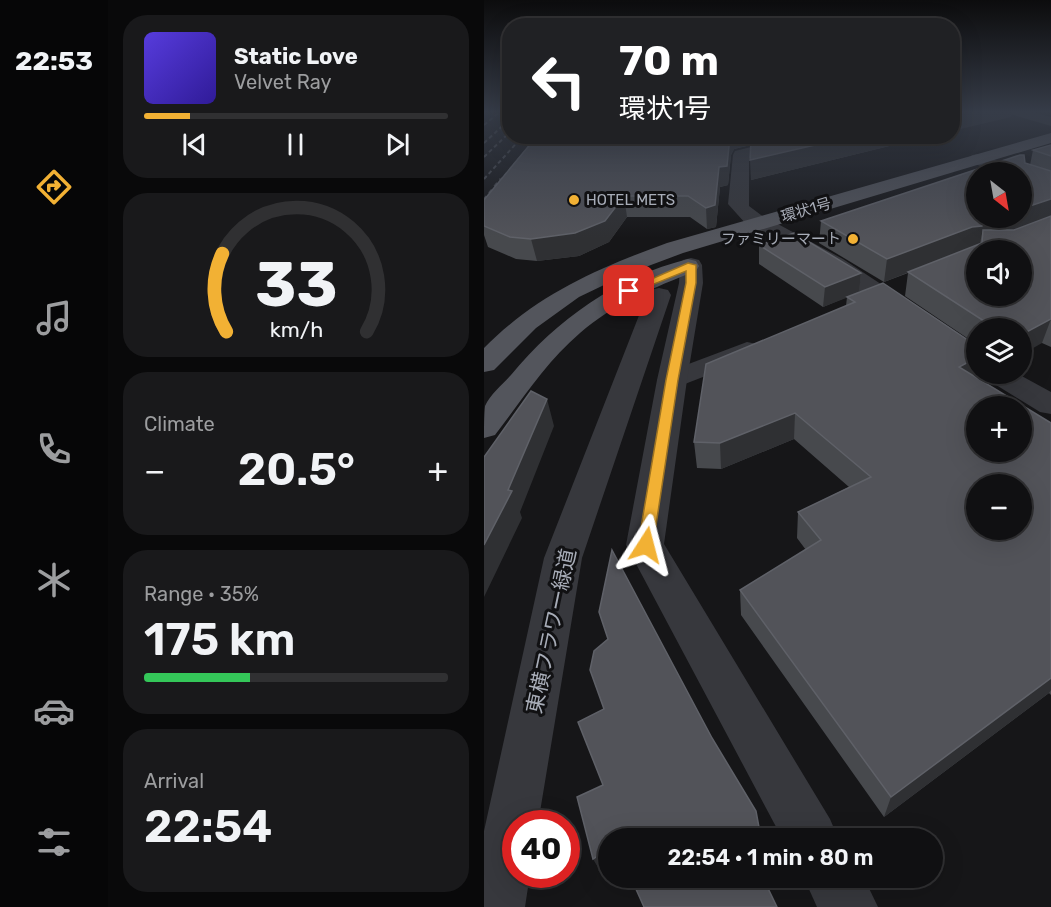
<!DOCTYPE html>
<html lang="en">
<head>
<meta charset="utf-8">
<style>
	:root { --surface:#101012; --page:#19191b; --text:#f1f3f6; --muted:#9c9d9f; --line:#303032; --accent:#f2b134 }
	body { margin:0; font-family:Rubik,"Noto Sans JP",sans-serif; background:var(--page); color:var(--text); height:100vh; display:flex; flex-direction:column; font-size:22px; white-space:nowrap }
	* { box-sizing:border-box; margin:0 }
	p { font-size:20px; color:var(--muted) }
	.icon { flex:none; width:33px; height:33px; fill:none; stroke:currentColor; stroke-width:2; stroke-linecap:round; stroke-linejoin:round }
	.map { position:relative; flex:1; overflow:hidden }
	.panel { display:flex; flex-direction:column; gap:15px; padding:15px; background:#09090a; width:376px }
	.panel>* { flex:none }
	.guide { position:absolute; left:18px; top:18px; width:458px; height:126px; border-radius:24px; box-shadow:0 6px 24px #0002,0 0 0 2px var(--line); background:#202124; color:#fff; overflow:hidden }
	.needle { width:39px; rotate:149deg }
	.fabs { position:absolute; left:482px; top:162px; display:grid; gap:12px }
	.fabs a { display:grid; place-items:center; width:66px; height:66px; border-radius:50%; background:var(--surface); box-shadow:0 6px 24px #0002,0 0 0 2px var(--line); font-size:30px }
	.speed { position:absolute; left:18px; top:810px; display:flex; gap:12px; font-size:30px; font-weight:700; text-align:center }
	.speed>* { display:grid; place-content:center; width:78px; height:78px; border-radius:50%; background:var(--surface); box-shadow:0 6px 24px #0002,0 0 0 2px var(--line); line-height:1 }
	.speed .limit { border:9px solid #d22; background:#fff; color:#111 }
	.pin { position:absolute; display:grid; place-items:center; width:51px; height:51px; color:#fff; margin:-26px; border-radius:12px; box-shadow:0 3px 9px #0006 }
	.me { position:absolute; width:66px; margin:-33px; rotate:9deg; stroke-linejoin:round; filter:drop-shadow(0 0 4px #0008) }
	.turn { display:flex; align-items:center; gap:21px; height:126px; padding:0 18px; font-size:27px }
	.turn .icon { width:78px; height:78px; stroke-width:2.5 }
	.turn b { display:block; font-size:42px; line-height:51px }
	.big { font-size:45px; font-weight:600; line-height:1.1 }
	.panel .tile { flex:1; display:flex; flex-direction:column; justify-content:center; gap:9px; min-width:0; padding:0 21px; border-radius:24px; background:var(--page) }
	.panel .dial { align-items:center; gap:0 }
	.dial svg { height:156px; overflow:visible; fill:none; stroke:var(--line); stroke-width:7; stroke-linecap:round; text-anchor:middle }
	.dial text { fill:var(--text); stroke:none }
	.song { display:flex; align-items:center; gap:18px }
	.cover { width:72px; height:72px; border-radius:9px; background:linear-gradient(135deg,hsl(250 70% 55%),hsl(250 70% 35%)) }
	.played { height:6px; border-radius:3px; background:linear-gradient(90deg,var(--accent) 15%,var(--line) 15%) }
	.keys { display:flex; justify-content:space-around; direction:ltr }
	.heat { display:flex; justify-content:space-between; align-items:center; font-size:33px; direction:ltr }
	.charge { height:9px; border-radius:4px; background:linear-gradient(90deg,#34c759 35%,var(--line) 0) }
	.trip { position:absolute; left:114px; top:828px; width:345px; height:60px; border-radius:30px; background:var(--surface); box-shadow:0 6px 24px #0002,0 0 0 2px var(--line); font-weight:600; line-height:60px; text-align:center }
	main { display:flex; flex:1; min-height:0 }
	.menu { display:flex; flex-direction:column; width:108px; justify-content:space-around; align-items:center; background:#060607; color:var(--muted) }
	.menu .icon { width:42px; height:42px }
	.menu .current { color:var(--accent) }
	.menu b { font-size:27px; color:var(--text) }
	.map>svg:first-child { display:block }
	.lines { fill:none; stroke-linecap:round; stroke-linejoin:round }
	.pedestrian { fill:#37383d; fill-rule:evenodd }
	.minor { fill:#37383d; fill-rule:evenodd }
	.tertiary { fill:#37383d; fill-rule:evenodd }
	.primary { fill:#53555c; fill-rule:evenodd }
	.rail-far1 { stroke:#4a4c52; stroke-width:2; stroke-dasharray:4 3; stroke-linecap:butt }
	.rail { stroke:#4a4c52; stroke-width:3; stroke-dasharray:4.5 4; stroke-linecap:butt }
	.wall { fill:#47494d }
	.shaded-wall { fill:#2f3033 }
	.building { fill:#525359; stroke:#5f6168; stroke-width:1.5; fill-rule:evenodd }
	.route { fill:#f2b134; stroke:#9d7322; stroke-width:1.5 }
	.poi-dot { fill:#f2b134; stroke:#111113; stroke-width:2 }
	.labels { text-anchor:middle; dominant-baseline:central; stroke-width:6; stroke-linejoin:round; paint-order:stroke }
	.far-poi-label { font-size:15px; fill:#a8adb8; stroke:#111113; text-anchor:start }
	.far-street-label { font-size:15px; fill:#a8adb8; stroke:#111113 }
	.near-street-label { font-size:21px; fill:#a8adb8; stroke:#111113 }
</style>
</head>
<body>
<main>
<nav class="menu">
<b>22:53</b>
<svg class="icon current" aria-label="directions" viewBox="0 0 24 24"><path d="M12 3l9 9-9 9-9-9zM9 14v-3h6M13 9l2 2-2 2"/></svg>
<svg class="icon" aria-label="music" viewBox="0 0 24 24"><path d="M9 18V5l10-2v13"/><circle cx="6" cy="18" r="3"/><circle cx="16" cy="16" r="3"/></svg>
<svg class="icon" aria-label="phone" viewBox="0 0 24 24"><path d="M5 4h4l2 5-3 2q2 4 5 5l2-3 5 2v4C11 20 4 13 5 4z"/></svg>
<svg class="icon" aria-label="climate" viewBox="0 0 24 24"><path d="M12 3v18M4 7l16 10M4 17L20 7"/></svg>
<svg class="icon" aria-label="car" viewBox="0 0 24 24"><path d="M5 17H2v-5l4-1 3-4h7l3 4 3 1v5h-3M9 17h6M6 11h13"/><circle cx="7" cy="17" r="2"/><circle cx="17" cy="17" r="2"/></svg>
<svg class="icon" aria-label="filters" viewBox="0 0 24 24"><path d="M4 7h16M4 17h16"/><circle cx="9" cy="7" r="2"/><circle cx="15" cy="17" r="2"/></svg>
</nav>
<section class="panel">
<div class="tile">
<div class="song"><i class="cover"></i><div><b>Static Love</b><p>Velvet Ray</p></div></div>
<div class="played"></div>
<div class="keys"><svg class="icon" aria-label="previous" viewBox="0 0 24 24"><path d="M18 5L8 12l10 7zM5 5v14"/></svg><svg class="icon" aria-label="pause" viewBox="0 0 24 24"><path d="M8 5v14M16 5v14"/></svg><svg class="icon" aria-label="next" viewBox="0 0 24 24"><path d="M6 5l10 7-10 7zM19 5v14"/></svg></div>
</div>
<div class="tile dial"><svg viewBox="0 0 100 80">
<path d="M14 69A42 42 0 1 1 86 69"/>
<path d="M14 69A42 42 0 0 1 12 29" stroke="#f2b134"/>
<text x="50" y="56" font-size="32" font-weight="700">33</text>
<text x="50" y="72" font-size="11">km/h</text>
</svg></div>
<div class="tile"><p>Climate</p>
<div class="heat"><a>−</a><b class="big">20.5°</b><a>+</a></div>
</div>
<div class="tile"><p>Range · 35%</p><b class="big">175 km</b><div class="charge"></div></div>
<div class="tile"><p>Arrival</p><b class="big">22:54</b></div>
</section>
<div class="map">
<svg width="567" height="907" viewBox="0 0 567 907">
	<rect width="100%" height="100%" fill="#161618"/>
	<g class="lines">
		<!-- pedestrian -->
		<path class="pedestrian" d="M175,288L184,290L187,295L98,558L54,824H32V874H46L41,907H0V831L60,558L163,295L166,290Z"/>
		<!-- minor -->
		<g class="minor">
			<path d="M312,136H341L339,139L265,158V206L277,215L359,259L492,347V367L482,365L343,269L262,224L244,204L249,155L251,151Z"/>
			<path d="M494,154L535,168L538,172H514L488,163L485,159L488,155Z"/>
			<path d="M263,342L273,344L277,350L273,356L188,389L178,386L173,380L178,374Z"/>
			<path d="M500,374H534L567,392V414L556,412L504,380Z"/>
		</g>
		<!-- tertiary -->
		<g class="tertiary">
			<path d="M524,111H545L567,117V126L526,114Z"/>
			<path d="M207,258L215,260L218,265L219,283L203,380L180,544L346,819L354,838H298L142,545L173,380L195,283L196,265L199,260Z"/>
			<path d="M320,878H380L394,907H333Z"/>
		</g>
		<!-- primary -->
		<g class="primary">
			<path d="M567,133V143L199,253L143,274L95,297L52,328L10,370L0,372V348C52,295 114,268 183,243Z"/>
			<path d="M204,259L212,261L215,266L212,271C171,287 129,304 96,333C62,362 38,400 11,435L0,438C0,430 0,414 1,406C6,395 19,384 27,375C73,319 133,277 204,259Z"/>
		</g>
		<!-- rail-far1 -->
		<g class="rail-far1">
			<path d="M0,125L17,111"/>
			<path d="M0,143L26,119"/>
			<path d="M0,157L26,132"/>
			<path d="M0,179L39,136"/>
			<path d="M16,181L54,136"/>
		</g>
		<!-- rail -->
		<path class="rail" d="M0,200L17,179"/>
	</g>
	<!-- wall -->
	<g class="wall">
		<path d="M53,136H446L267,180V145L250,149L247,155L244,185L236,187L232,227L223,229L206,217H143L125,242L95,256L53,261L32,259L4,247L0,235V203Z"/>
		<path d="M567,145V347L558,343L537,328H492V374H500L499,376L494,379L567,423V695L565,693L400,817L257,615L256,590L322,550L313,538L314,512L365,487L310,439L237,469L213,468L210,442L362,306L363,297L339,307L275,264V245L377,273L375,292L489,342L421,296L424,273L400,282L335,243L337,221L541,163L546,165L549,150Z"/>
	</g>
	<!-- shaded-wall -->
	<g class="shaded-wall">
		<path d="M483,111H529L527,117L468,131V114Z"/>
		<path d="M246,136H301L250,149L247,155L244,185L236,187L232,227L223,229L222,208Z"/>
		<path d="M370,136H446L267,180L266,160Z"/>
		<path d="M140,196L143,217L125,242L95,256L53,261L47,239Z"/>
		<path d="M567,199V218L498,242L499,230L496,243L493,248L483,249L400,282L403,259L511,218H537V209Z"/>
		<path d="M377,273L375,293L339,307L341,287Z"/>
		<path d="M567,319L558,343L537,355V335Z"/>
		<path d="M492,358V374H500L499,376L469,393L475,367Z"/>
		<path d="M63,399L70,426L36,512L38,518L0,597V545Z"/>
		<path d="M311,413L310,439L237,469L236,443Z"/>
		<path d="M567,678V690L565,693L400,817L407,797Z"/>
		<path d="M124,849V870L118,874L109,859Z"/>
	</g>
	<!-- building -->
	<g class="building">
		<path d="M468,111H483L468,114Z"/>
		<path d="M53,136H246L243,166L235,167L231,205L222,208L204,196H140L121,221L91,233L47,239L26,237L0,226V200Z"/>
		<path d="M285,136H370L266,160L267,141Z"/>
		<path d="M567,145V156L549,150Z"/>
		<path d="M536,155H540L541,163L567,171V199L537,209V172H492V218H511L501,221L498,226L488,227L403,259L337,221Z"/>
		<path d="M567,216V319L537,335V328H500V321L424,272L498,243L499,230H530ZM492,250H537V296H492Z"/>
		<path d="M310,233L377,273L341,287L275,245Z"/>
		<path d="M399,283L487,342L492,343V358L475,367L567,423V678L407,797L256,590L337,540L314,512L387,477L311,413L236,443L210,442L222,364L371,302L363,297ZM492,406H537V452H492ZM492,484H537V530H492Z"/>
		<path d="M47,391L63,399L24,490L28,491L0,545V457Z"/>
		<path d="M128,550L228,738L272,811L277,838H124V849L109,859L93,797L119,785L94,722L120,709L106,670L110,651L124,639L115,612Z"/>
		<path d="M147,878H279L293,907H160Z"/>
	</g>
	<!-- sky -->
	<linearGradient id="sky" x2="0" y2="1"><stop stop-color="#0c0c0d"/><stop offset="0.47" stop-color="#363c48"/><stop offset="1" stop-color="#363c48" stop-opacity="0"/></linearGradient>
	<rect width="567" height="238" fill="url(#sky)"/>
	<!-- route -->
	<path class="route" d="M204,263L212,265V283L194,380L169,545L167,550L162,552L156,550L154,545L182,380L202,283V271L148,293L140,291Z"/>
	<!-- markers -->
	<g class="poi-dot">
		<circle cx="90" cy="200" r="6"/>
		<circle cx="369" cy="239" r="6"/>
	</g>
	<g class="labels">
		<!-- far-poi labels -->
		<g class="far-poi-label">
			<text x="102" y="200">HOTEL METS</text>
			<text x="357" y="239" text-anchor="end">ファミリーマート</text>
		</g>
		<!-- far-street labels -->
		<g class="far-street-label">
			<text transform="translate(322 210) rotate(-16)">環状1号</text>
		</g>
		<!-- near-street labels -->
		<g class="near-street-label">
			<text transform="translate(67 631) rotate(-78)">東横フラワー緑道</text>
		</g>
	</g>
</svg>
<div class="fabs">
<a><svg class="needle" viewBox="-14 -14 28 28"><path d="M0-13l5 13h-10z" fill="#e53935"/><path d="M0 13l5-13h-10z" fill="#9c9d9f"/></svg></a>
<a><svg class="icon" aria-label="sound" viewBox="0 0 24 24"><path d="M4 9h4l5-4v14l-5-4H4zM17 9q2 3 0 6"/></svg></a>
<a><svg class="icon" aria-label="layers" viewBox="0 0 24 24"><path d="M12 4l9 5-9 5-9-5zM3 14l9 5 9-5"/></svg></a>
<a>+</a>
<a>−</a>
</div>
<div class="speed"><div class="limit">40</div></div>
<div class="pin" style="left:145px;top:291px;background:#d93025"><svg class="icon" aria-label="arrive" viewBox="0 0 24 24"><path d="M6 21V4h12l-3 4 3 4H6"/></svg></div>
<svg class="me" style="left:162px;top:545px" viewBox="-20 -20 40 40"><path d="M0-17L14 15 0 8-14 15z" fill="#f2b134" stroke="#fff" stroke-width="4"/></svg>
<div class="trip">22:54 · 1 min · 80 m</div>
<div class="guide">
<div class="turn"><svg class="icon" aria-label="left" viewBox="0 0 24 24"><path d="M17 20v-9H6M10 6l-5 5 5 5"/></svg><div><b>70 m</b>環状1号</div></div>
</div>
</div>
</main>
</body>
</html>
